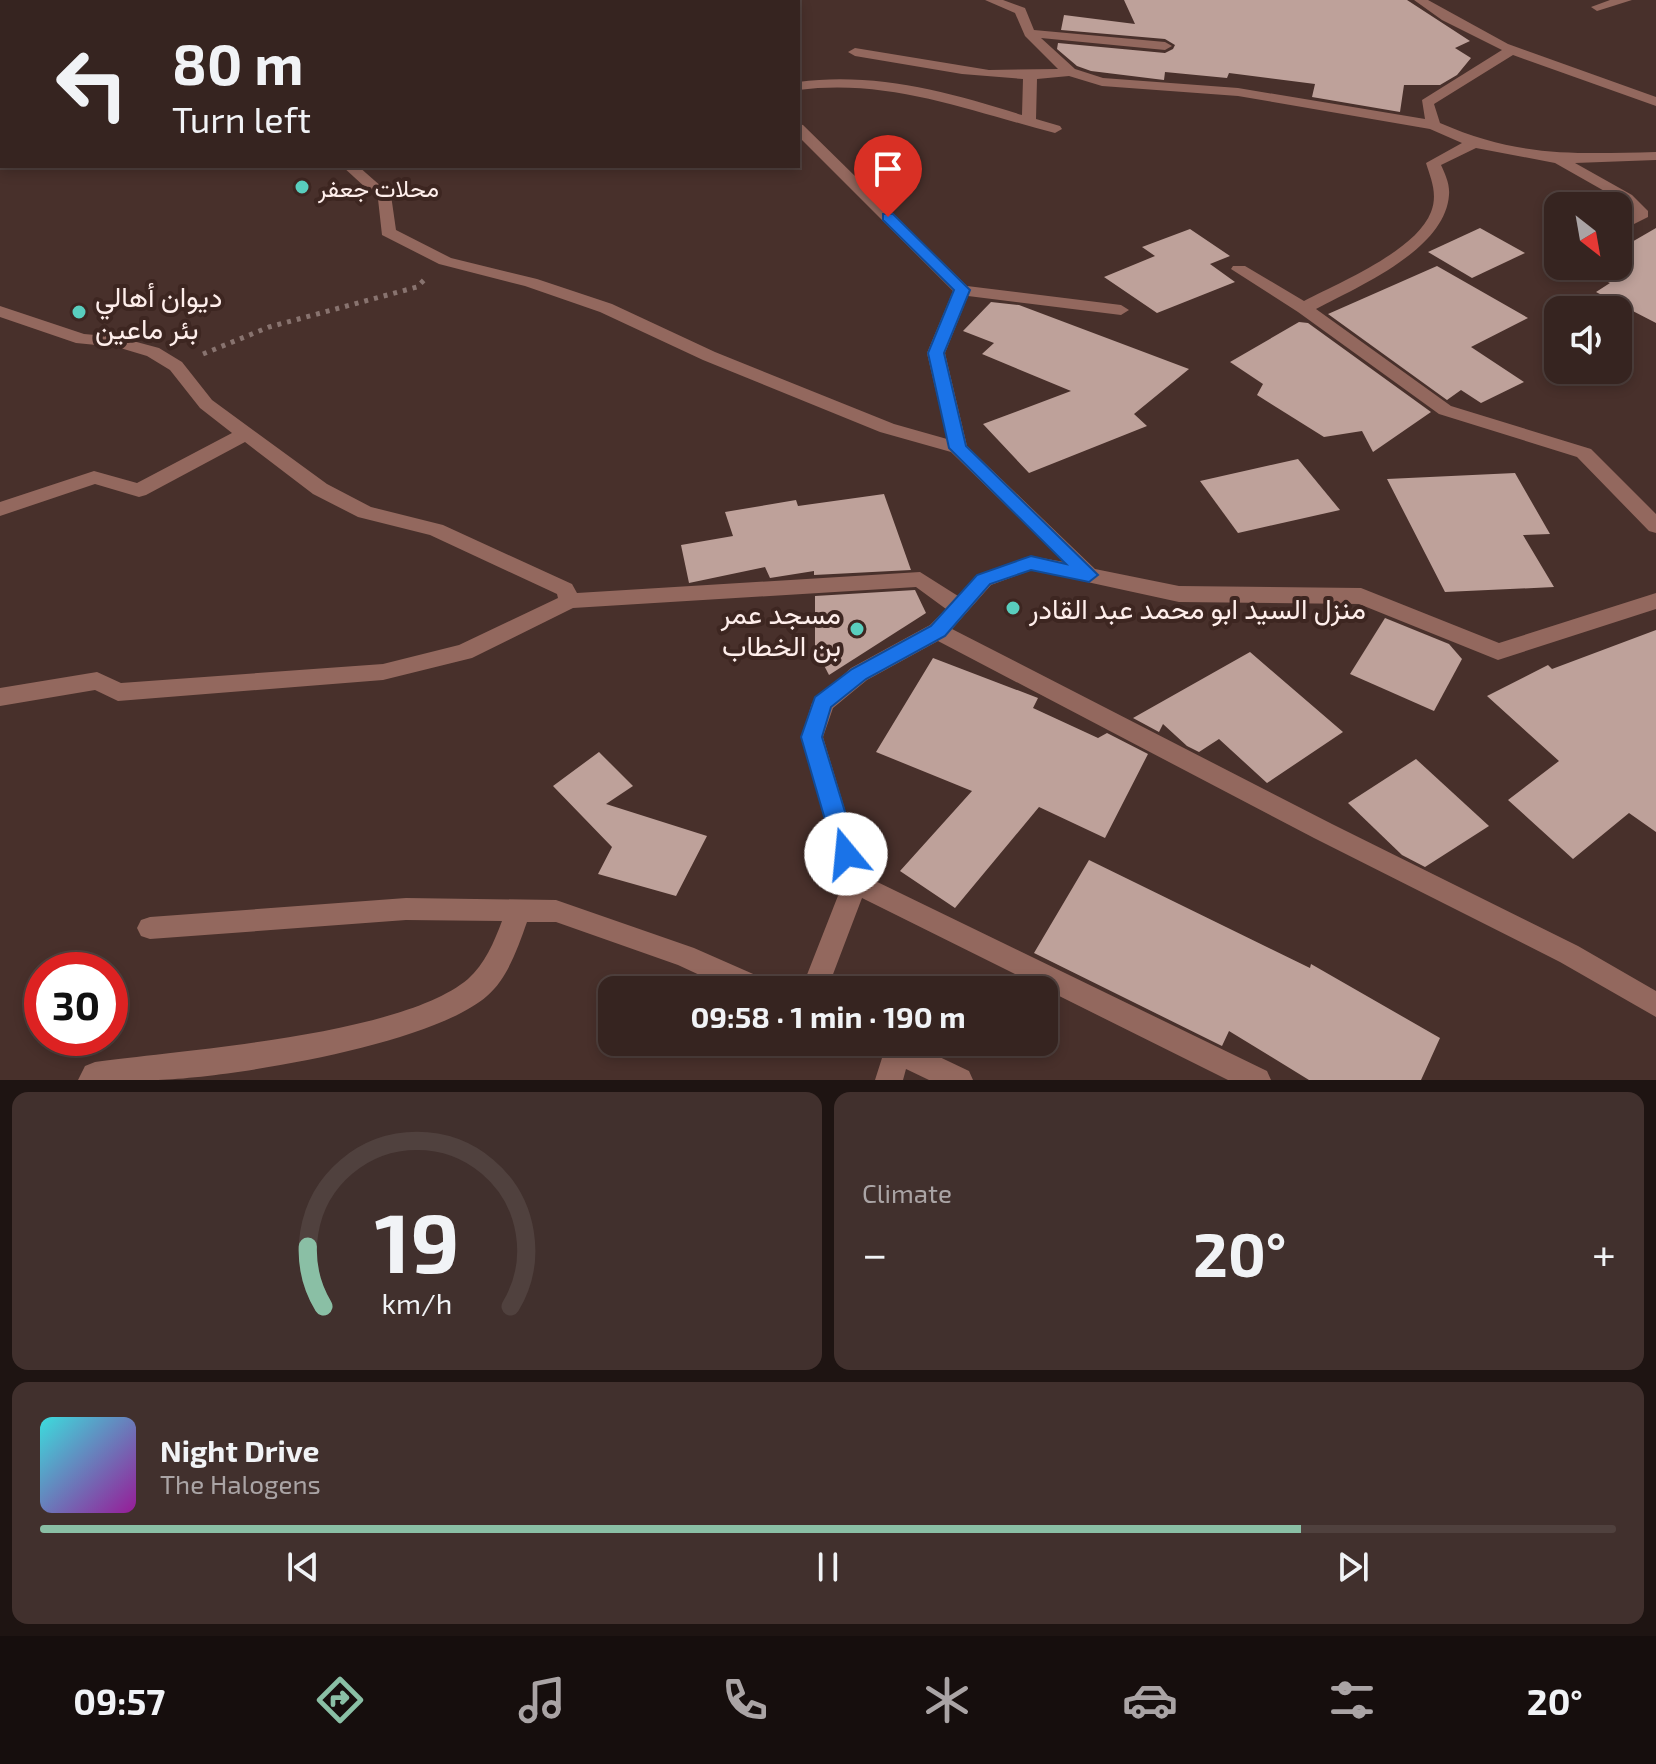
<!DOCTYPE html>
<html lang="en">
<head>
<meta charset="utf-8">
<style>
	:root { --surface:#362420; --page:#41302d; --text:#f1f3f6; --muted:#aaa4a5; --line:#50413e; --accent:#8abfa5 }
	body { margin:0; font-family:"Exo 2",Vazirmatn,sans-serif; background:var(--page); color:var(--text); height:100vh; display:flex; flex-direction:column; font-size:30px; white-space:nowrap }
	* { box-sizing:border-box; margin:0 }
	p { font-size:26px; color:var(--muted) }
	.icon { flex:none; width:44px; height:44px; fill:none; stroke:currentColor; stroke-width:2; stroke-linecap:round; stroke-linejoin:round }
	.map { position:relative; height:1080px; overflow:hidden }
	.details { display:flex; flex-direction:column; gap:12px; padding:12px; background:#1e1412; flex:1 }
	.details>* { flex:none }
	.top-card { position:absolute; left:0px; top:0px; width:800px; height:168px; box-shadow:0 4px 12px #0003,0 0 0 2px var(--line); background:#362420; color:var(--text); overflow:hidden }
	.needle { width:52px; rotate:149deg }
	.controls { position:absolute; left:1544px; top:192px; display:grid; gap:16px }
	.controls a { display:grid; place-items:center; width:88px; height:88px; border-radius:16px; background:var(--surface); box-shadow:0 4px 12px #0003,0 0 0 2px var(--line); font-size:40px }
	.speed { position:absolute; left:24px; top:952px; display:flex; gap:16px; font-size:40px; font-weight:700; text-align:center }
	.speed>* { display:grid; place-content:center; width:104px; height:104px; border-radius:50%; background:var(--surface); box-shadow:0 4px 12px #0003,0 0 0 2px var(--line); line-height:1 }
	.speed .limit { border:12px solid #d22; background:#fff; color:#111 }
	.pin { position:absolute; display:grid; place-items:center; width:68px; height:68px; color:#fff; margin:-82px -34px; border-radius:50% 50% 50% 0; rotate:-45deg; box-shadow:0 0 8px #0007 }
	.pin .icon { rotate:45deg }
	.me { position:absolute; width:88px; margin:-44px; rotate:343deg; stroke-linejoin:round; filter:drop-shadow(0 0 6px #0008) }
	.turn { display:flex; align-items:center; gap:28px; height:168px; padding:0 40px; font-size:36px }
	.turn .icon { width:104px; height:104px; stroke-width:2.5 }
	.turn b { display:block; font-size:56px; line-height:68px }
	.big { font-size:60px; font-weight:700; line-height:1.1 }
	.details .card { flex:1; display:flex; flex-direction:column; justify-content:center; gap:12px; min-width:0; padding:0 28px; border-radius:16px; background:var(--page) }
	.details .dial { align-items:center; gap:0 }
	.dial svg { height:208px; overflow:visible; fill:none; stroke:var(--line); stroke-width:7; stroke-linecap:round; text-anchor:middle }
	.dial text { fill:var(--text); stroke:none }
	.song { display:flex; align-items:center; gap:24px }
	.cover { width:96px; height:96px; border-radius:12px; background:linear-gradient(135deg,hsl(180 70% 55%),hsl(300 70% 35%)) }
	.played { height:8px; border-radius:4px; background:linear-gradient(90deg,var(--accent) 80%,var(--line) 80%) }
	.keys { display:flex; justify-content:space-around; direction:ltr }
	.heat { display:flex; justify-content:space-between; align-items:center; font-size:44px; direction:ltr }
	.details .tiles { flex:1; display:grid; gap:12px; grid-template-columns:1fr 1fr }
	.card:last-child { grid-column:span 2 }
	.trip { position:absolute; left:598px; top:976px; width:460px; height:80px; border-radius:16px; background:var(--surface); box-shadow:0 4px 12px #0003,0 0 0 2px var(--line); font-weight:700; line-height:80px; text-align:center }
	.menu { display:flex; height:128px; justify-content:space-around; align-items:center; background:#160e0d; color:var(--muted) }
	.menu .icon { width:56px; height:56px }
	.menu .current { color:var(--accent) }
	.menu b { font-size:36px; color:var(--text) }
	.map>svg:first-child { display:block }
	.building { fill:#bea19a }
	.lines { fill:none; stroke-linecap:round; stroke-linejoin:round }
	.path { stroke:#88736f; stroke-width:5; stroke-dasharray:4 6; stroke-linecap:butt }
	.minor { fill:#93685e; fill-rule:evenodd }
	.route { fill:#1a73e8; stroke:#114b97; stroke-width:2 }
	.poi-dot { fill:#59cebe; stroke:#3d2621; stroke-width:3 }
	.labels { text-anchor:middle; dominant-baseline:central; stroke-width:8; stroke-linejoin:round; paint-order:stroke }
	.far-poi-label { font-size:24px; fill:#feeeeb; stroke:#3d2621; text-anchor:start }
	.poi-label { font-size:28px; fill:#feeeeb; stroke:#3d2621; text-anchor:start }
</style>
</head>
<body>
<div class="map">
<svg width="1656" height="1080" viewBox="0 0 1656 1080">
	<rect width="100%" height="100%" fill="#48302b"/>
	<!-- building -->
	<g class="building">
		<path d="M1124,0H1407L1470,41L1455,48L1471,58L1457,75L1440,85H1404L1400,112L1312,97L1315,84L1229,73L1227,78L1165,72L1164,80L1091,71L1077,66L1057,49L1058,43L1165,53L1173,49L1175,45L1165,39L1061,30L1064,15L1135,24Z"/>
		<path d="M1480,228L1525,253L1472,278L1428,252Z"/>
		<path d="M1656,228V323L1596,292L1610,283L1590,274L1603,266H1618V250Z"/>
		<path d="M1190,229L1230,256L1210,264L1235,282L1157,313L1104,277L1155,256L1142,247Z"/>
		<path d="M1437,266L1528,318L1471,347L1524,382L1481,403L1461,390L1447,400L1328,314Z"/>
		<path d="M991,302L1019,305L1189,369L1134,414L1147,426L1029,473L983,424L1071,391L982,354L994,343L963,331Z"/>
		<path d="M1299,322L1308,323L1431,412L1373,452L1362,431L1324,437L1257,395L1263,384L1230,362Z"/>
		<path d="M1298,459L1340,510L1238,533L1200,481Z"/>
		<path d="M1515,473L1550,534L1523,535L1554,587L1445,592L1387,479Z"/>
		<path d="M884,494L911,570L814,575V571L770,578L765,567L689,583L681,545L733,536L725,512L796,500L798,506Z"/>
		<path d="M915,590L926,613L829,675L815,648V596Z"/>
		<path d="M1385,618L1449,644L1462,659L1434,711L1350,674Z"/>
		<path d="M1656,630V832L1629,813L1573,859L1508,800L1559,761L1487,696L1548,665L1552,669Z"/>
		<path d="M1250,652L1343,732L1267,783L1219,739L1199,752L1187,746L1163,724L1159,732L1133,718Z"/>
		<path d="M933,658L1038,698L1033,708L1098,738L1107,733L1148,754L1105,838L1039,807L955,908L900,871L972,791L876,752Z"/>
		<path d="M599,752L633,786L606,804L707,836L676,896L598,874L612,847L553,786Z"/>
		<path d="M1416,759L1489,826L1425,867L1402,855L1348,803Z"/>
		<path d="M1089,860L1310,968L1311,964L1440,1038L1421,1080H1309L1229,1031L1222,1046L1034,953Z"/>
	</g>
	<g class="lines">
		<!-- path -->
		<path class="path" d="M203,354L269,327L417,287L424,280"/>
		<!-- minor -->
		<g class="minor">
			<path d="M345,0H357L358,2H346Z"/>
			<rect x="496" y="0" width="12" height="2"/>
			<path d="M693,0H726L725,2Z"/>
			<path d="M985,0H1003L1025,8L1034,30L1165,42L1172,46L1165,50L1041,38L1075,69L1103,78L1238,88L1425,119L1422,100L1502,50L1442,20L1414,0H1428L1508,44L1656,97V106L1513,55L1434,104L1440,123C1518,157 1573,154 1656,152V160L1575,163L1632,195L1648,211V217L1618,232V221L1633,213L1622,201L1555,163L1476,148L1441,165C1445,174 1450,184 1449,195C1445,250 1359,286 1316,309L1451,406L1591,449L1656,514V533L1649,531L1577,457L1439,414L1298,312L1231,269L1233,266H1245L1304,301C1340,282 1416,251 1431,212C1438,194 1431,179 1426,163L1462,143L1430,129L1238,96L1102,86L1069,76L1037,79L1036,119L1060,126L1062,129L1055,133C969,111 889,78 798,90V82C876,72 948,92 1022,115L1023,79L962,74L855,56L848,52L855,48L989,70L1058,69L1025,36L1015,13Z"/>
			<path d="M1610,0H1632L1597,11L1591,7Z"/>
			<path d="M2,52V60L0,61V53Z"/>
			<path d="M798,124L803,125L967,286L1121,305L1129,310L1121,315L968,296L945,353L967,446L1095,569L1179,586L1361,588L1499,643L1656,593V609L1498,660L1359,604L1179,602L1032,570L991,585L952,629L1332,824L1578,946L1656,991V1017L1560,962L1314,838L938,641L867,680L833,708L823,737L865,876L1267,1071L1271,1080H1228L862,898L827,990H801L843,883L801,737L812,703L851,668L930,625L946,609L916,587L573,608L472,658L383,680L118,701L95,690L0,706V688L97,672L121,683L383,664L459,645L558,598L557,594L430,535L358,517L313,494L245,442L146,495L139,497L95,484L0,516V502L94,471L137,483L232,433L200,408L170,370L147,356L117,347L76,343L0,317V306L84,334L118,337L159,348L182,362L212,400L327,484L371,507L443,525L572,584L577,593L920,572L958,596L977,575L1024,558L1031,556L1064,562L951,452L880,432L703,360L600,312L525,286L439,264L382,235L378,199L342,166H358L391,195L396,230L451,258L537,279L612,304L715,352L894,424L947,439L927,353L953,291L798,136Z"/>
			<path d="M1561,266H1577L1573,279H1561Z"/>
			<path d="M406,898L556,900L694,948L769,981L773,990H732L678,965L556,922H527C518,947 508,978 487,996C431,1045 234,1077 158,1080C131,1080 105,1080 78,1080L85,1066L95,1062C185,1050 402,1035 468,979C485,964 494,942 502,921L406,920L150,939L141,936L137,928L141,920L150,917Z"/>
			<path d="M863,1042H908L969,1071L973,1080H929L906,1069L903,1080H875L882,1058L867,1051Z"/>
		</g>
	</g>
	<!-- route -->
	<path class="route" d="M883,214H893L970,290L944,353L966,446L1098,575L1089,582L1031,570L990,584L945,636L866,679L831,707L822,737L858,854L854,861L846,863L839,861L835,854L801,737L815,697L852,669L931,626L977,575L1031,556L1066,564L949,448L928,353L954,290L883,220Z"/>
	<!-- markers -->
	<g class="poi-dot">
		<circle cx="302" cy="187" r="8"/>
		<circle cx="79" cy="312" r="8"/>
		<circle cx="1013" cy="608" r="8"/>
		<circle cx="857" cy="629" r="8"/>
	</g>
	<g class="labels">
		<!-- far-poi labels -->
		<g class="far-poi-label">
			<text x="318" y="187">محلات جعفر</text>
		</g>
		<!-- poi labels -->
		<g class="poi-label">
			<text x="95" y="296">ديوان أهالي<tspan x="95" dy="32">بئر ماعين</tspan></text>
			<text x="1029" y="608">منزل السيد ابو محمد عبد القادر</text>
			<text x="841" y="613" text-anchor="end">مسجد عمر<tspan x="841" dy="32">بن الخطاب</tspan></text>
		</g>
	</g>
</svg>
<div class="controls">
<a><svg class="needle" viewBox="-14 -14 28 28"><path d="M0-13l5 13h-10z" fill="#e53935"/><path d="M0 13l5-13h-10z" fill="#aaa4a5"/></svg></a>
<a><svg class="icon" aria-label="sound" viewBox="0 0 24 24"><path d="M4 9h4l5-4v14l-5-4H4zM17 9q2 3 0 6"/></svg></a>
</div>
<div class="speed"><div class="limit">30</div></div>
<div class="pin" style="left:888px;top:217px;background:#d93025"><svg class="icon" aria-label="arrive" viewBox="0 0 24 24"><path d="M6 21V4h12l-3 4 3 4H6"/></svg></div>
<svg class="me" style="left:846px;top:854px" viewBox="-20 -20 40 40"><circle r="19" fill="#fff"/><path d="M0-13L10 11 0 6-10 11z" fill="#1a73e8"/></svg>
<div class="trip">09:58 · 1 min · 190 m</div>
<div class="top-card">
<div class="turn"><svg class="icon" aria-label="left" viewBox="0 0 24 24"><path d="M17 20v-9H6M10 6l-5 5 5 5"/></svg><div><b>80 m</b>Turn left</div></div>
</div>
</div>
<section class="details">
<div class="tiles">
<div class="card dial"><svg viewBox="0 0 100 80">
<path d="M14 69A42 42 0 1 1 86 69"/>
<path d="M14 69A42 42 0 0 1 8 46" stroke="#8abfa5"/>
<text x="50" y="56" font-size="32" font-weight="700">19</text>
<text x="50" y="72" font-size="11">km/h</text>
</svg></div>
<div class="card"><p>Climate</p>
<div class="heat"><a>−</a><b class="big">20°</b><a>+</a></div>
</div>
<div class="card">
<div class="song"><i class="cover"></i><div><b>Night Drive</b><p>The Halogens</p></div></div>
<div class="played"></div>
<div class="keys"><svg class="icon" aria-label="previous" viewBox="0 0 24 24"><path d="M18 5L8 12l10 7zM5 5v14"/></svg><svg class="icon" aria-label="pause" viewBox="0 0 24 24"><path d="M8 5v14M16 5v14"/></svg><svg class="icon" aria-label="next" viewBox="0 0 24 24"><path d="M6 5l10 7-10 7zM19 5v14"/></svg></div>
</div>
</div>
</section>
<nav class="menu">
<b>09:57</b>
<svg class="icon current" aria-label="directions" viewBox="0 0 24 24"><path d="M12 3l9 9-9 9-9-9zM9 14v-3h6M13 9l2 2-2 2"/></svg>
<svg class="icon" aria-label="music" viewBox="0 0 24 24"><path d="M9 18V5l10-2v13"/><circle cx="6" cy="18" r="3"/><circle cx="16" cy="16" r="3"/></svg>
<svg class="icon" aria-label="phone" viewBox="0 0 24 24"><path d="M5 4h4l2 5-3 2q2 4 5 5l2-3 5 2v4C11 20 4 13 5 4z"/></svg>
<svg class="icon" aria-label="climate" viewBox="0 0 24 24"><path d="M12 3v18M4 7l16 10M4 17L20 7"/></svg>
<svg class="icon" aria-label="car" viewBox="0 0 24 24"><path d="M5 17H2v-5l4-1 3-4h7l3 4 3 1v5h-3M9 17h6M6 11h13"/><circle cx="7" cy="17" r="2"/><circle cx="17" cy="17" r="2"/></svg>
<svg class="icon" aria-label="filters" viewBox="0 0 24 24"><path d="M4 7h16M4 17h16"/><circle cx="9" cy="7" r="2"/><circle cx="15" cy="17" r="2"/></svg>
<b>20°</b>
</nav>
</body>
</html>
